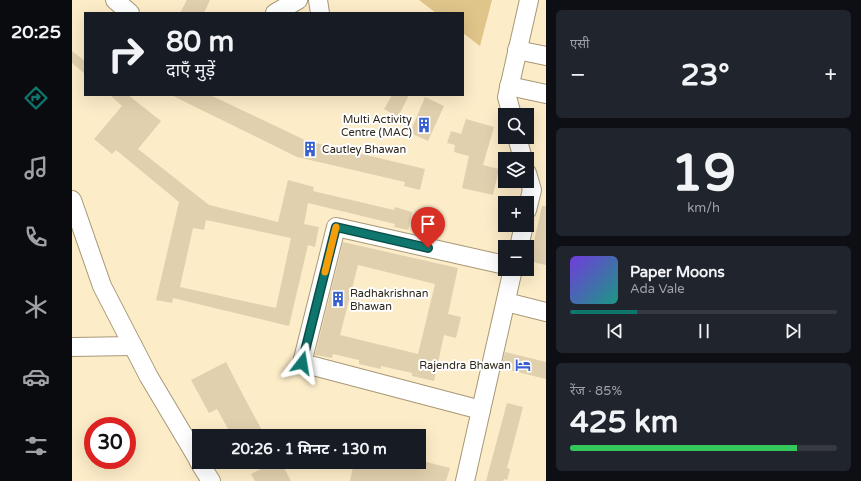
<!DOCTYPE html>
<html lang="hi">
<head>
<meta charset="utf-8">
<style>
	:root { --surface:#171b24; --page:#20242c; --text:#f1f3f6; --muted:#9ea1a6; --line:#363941; --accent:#0f766e }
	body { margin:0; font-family:"Varela Round","Noto Sans Devanagari",sans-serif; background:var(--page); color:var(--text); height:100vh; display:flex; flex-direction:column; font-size:15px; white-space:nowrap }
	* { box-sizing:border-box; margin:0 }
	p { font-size:13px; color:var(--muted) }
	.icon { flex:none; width:22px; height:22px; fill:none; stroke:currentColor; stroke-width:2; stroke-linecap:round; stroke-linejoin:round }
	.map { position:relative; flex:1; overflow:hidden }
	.side { display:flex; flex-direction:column; gap:10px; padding:10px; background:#0d0f14; width:315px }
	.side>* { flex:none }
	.banner { position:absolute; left:12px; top:12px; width:380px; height:84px; border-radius:0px; box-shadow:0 4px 16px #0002; background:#171b24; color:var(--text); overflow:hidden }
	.controls { position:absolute; left:426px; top:108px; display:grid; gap:8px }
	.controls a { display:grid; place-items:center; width:36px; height:36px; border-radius:0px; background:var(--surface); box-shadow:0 4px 16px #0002; font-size:20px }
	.speed { position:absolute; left:12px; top:417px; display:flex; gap:8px; font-size:20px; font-weight:700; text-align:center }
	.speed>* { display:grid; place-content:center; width:52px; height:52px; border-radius:50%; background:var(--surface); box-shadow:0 4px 16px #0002; line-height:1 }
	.speed .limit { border:6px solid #d22; background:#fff; color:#111 }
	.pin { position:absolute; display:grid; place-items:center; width:34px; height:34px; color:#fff; margin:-41px -17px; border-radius:50% 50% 50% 0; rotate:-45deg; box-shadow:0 0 4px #0007 }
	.pin .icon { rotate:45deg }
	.me { position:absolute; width:44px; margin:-22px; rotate:14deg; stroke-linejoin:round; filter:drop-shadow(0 0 3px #0008) }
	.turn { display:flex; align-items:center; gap:14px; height:84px; padding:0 16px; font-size:18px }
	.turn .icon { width:52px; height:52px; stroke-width:2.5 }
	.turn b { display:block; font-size:28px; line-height:34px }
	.big { font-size:30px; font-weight:700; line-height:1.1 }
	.side .widget { flex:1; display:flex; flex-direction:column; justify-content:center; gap:6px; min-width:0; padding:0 14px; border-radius:6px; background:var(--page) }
	.side .dial { align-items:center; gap:0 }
	.dial b { font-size:52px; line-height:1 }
	.song { display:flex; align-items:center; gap:12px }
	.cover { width:48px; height:48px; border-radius:6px; background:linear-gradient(135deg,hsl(260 70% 55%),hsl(170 70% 35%)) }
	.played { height:4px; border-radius:2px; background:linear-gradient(90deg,var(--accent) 25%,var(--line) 25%) }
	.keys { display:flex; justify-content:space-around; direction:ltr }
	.heat { display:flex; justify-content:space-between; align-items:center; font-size:22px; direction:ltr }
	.charge { height:6px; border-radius:3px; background:linear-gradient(90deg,#34c759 85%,var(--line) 0) }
	.trip { position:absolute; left:120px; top:429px; width:234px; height:40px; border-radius:0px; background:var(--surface); box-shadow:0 4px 16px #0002; font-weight:700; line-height:40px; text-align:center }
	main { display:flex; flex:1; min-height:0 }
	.menu { display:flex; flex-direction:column; width:72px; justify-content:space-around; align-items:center; background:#090b0e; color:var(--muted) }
	.menu .icon { width:28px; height:28px }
	.menu .active { color:var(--accent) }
	.menu b { font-size:18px; color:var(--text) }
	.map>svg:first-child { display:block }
	.green { fill:#e0c58a }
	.building { fill:#e1d0ae; fill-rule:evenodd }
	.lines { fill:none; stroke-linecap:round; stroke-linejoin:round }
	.minor-casing { stroke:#a79876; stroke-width:20 }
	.minor { stroke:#fff; stroke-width:18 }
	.route-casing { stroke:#0a4d48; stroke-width:10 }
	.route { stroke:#0f766e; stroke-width:7 }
	.slow { stroke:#f59e0b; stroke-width:7 }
	.labels { text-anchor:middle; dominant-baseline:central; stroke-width:4; stroke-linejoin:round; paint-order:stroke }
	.poi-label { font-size:11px; fill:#2d2619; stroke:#fff; text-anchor:end }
</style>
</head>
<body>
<main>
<nav class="menu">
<b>20:25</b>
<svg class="icon active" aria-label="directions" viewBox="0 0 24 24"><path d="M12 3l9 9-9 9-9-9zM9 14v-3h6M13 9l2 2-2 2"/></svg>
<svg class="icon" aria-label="music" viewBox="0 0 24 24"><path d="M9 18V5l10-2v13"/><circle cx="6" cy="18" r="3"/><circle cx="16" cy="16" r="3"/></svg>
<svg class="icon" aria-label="phone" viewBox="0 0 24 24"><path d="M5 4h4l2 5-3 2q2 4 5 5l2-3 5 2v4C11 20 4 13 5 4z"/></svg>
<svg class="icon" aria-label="climate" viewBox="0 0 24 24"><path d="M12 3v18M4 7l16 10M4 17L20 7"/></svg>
<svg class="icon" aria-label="car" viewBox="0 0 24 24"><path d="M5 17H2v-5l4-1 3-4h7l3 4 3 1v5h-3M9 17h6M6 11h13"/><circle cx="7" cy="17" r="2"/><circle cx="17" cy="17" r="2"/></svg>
<svg class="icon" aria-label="filters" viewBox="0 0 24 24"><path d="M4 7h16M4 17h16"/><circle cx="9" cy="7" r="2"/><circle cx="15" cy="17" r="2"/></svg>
</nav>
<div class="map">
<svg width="474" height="481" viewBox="0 0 474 481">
	<rect width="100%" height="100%" fill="#fdecc8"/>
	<!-- green -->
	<path class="green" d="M347,0H420L408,46L391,33V13H364Z"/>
	<!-- building -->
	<g class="building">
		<path d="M115,0H138L132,13H108Z"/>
		<path d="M0,51L13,61V74L0,63Z"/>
		<path d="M38,95H56L89,121L66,149L137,205L206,222L216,180L242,187L241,191L322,210L323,207L340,212L336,230L322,227L323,224L236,203L232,224L247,227L243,247L236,245L217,326L101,298L100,303L84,300L107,202L44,150L40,154L22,139L50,106ZM134,220L219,238L204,308L108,287L121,228L132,230Z"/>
		<path d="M99,95H138L235,141L353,169L348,190L332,186L333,182L225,157Z"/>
		<path d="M320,95H337L326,117L312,109Z"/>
		<path d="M353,97L372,106L356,141L338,133Z"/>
		<path d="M394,119L422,127L411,165L427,169L421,195L390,188L397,156L382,152L383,145L375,143L379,131L389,134Z"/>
		<path d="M470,206H474V265L456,261L459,246H461Z"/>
		<path d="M271,242L386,268L376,314L389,317L384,338L372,335L362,381L340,376V373L309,366V369L287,364V360L261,354L260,358L243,355ZM286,265L363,284L346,354L268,335Z"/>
		<path d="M433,352L474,362V379L429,368Z"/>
		<path d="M154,362L171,395L193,436H160L145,409L137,413L119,380Z"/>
		<path d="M435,403L451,407L435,468L438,469L435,480L432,479L431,481H414Z"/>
		<path d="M347,460L378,468L374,481H278L282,462H347Z"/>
		<path d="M202,462H209L219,481H183L179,474Z"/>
	</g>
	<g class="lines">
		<!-- minor casing -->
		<g class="minor-casing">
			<g id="minor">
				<path d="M43,0L58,13"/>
				<path d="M246,0L248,13"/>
				<path d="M203,13L226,0"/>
				<path d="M445,50L474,56"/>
				<path d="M437,86L474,94"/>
				<path d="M440,115L435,97L457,0"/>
				<path d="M445,137L451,159"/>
				<path d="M455,173L460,190L455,210"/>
				<path d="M0,200L30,286L77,377L127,461"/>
				<path d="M447,247L452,225"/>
				<path d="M433,265L264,227L230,363L409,410L441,269"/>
				<path d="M434,302L474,312"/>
				<path d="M0,347L61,346"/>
				<path d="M127,462L139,481"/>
				<path d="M393,481L409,410"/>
			</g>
		</g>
		<!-- minor -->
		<use href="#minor" class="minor"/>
	</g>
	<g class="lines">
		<!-- route casing -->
		<g class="route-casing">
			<path id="route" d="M230,363L264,227L356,248"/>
		</g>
		<!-- route -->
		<use href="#route" class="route"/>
		<!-- slow -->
		<path class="slow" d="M253,272L264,227V228"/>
	</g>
	<!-- icons -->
	<defs>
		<g id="building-bare" transform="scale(1.2)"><path d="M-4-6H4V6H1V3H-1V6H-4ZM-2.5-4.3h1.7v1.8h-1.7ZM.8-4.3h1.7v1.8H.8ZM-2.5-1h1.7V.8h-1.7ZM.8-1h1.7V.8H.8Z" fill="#375fd0" stroke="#fff" stroke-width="2.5" paint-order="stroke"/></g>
		<g id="hotel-bare" transform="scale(1.2)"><path d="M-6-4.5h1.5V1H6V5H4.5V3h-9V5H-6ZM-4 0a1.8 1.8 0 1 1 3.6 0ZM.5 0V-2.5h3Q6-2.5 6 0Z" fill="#375fd0" stroke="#fff" stroke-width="2.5" paint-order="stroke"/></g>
	</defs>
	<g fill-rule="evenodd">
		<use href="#building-bare" x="352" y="125"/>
		<use href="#building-bare" x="238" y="149"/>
		<use href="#building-bare" x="266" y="299"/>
		<use href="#hotel-bare" x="451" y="365"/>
	</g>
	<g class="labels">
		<!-- poi labels -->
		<g class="poi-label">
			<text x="340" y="119">Multi Activity<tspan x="340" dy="13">Centre (MAC)</tspan></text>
			<text x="250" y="149" text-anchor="start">Cautley Bhawan</text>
			<text x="278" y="293" text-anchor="start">Radhakrishnan<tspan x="278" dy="13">Bhawan</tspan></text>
			<text x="439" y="365">Rajendra Bhawan</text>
		</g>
	</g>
</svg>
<div class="controls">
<a><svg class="icon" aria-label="search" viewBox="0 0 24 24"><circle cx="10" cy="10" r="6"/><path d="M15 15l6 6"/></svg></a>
<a><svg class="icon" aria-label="layers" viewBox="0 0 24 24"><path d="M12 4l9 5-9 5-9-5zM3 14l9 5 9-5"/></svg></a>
<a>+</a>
<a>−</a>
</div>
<div class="speed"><div class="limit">30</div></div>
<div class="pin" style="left:356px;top:248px;background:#d93025"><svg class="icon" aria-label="arrive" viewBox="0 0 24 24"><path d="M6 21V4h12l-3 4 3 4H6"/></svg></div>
<svg class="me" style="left:230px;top:363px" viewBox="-20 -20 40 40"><path d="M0-17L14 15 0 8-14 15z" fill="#0f766e" stroke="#fff" stroke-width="4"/></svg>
<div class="trip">20:26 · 1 मिनट · 130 m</div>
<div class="banner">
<div class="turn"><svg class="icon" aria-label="right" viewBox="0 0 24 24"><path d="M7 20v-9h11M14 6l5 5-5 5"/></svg><div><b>80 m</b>दाएँ मुड़ें</div></div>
</div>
</div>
<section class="side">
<div class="widget"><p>एसी</p>
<div class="heat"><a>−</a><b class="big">23°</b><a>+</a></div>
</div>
<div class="widget dial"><b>19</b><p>km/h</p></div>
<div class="widget">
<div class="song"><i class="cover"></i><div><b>Paper Moons</b><p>Ada Vale</p></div></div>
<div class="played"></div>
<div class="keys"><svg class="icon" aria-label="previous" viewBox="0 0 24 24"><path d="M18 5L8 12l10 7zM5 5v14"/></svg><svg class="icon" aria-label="pause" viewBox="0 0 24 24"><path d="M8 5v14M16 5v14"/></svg><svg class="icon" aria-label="next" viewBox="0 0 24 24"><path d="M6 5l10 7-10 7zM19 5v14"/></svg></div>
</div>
<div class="widget"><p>रेंज · 85%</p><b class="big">425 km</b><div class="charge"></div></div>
</section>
</main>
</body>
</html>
